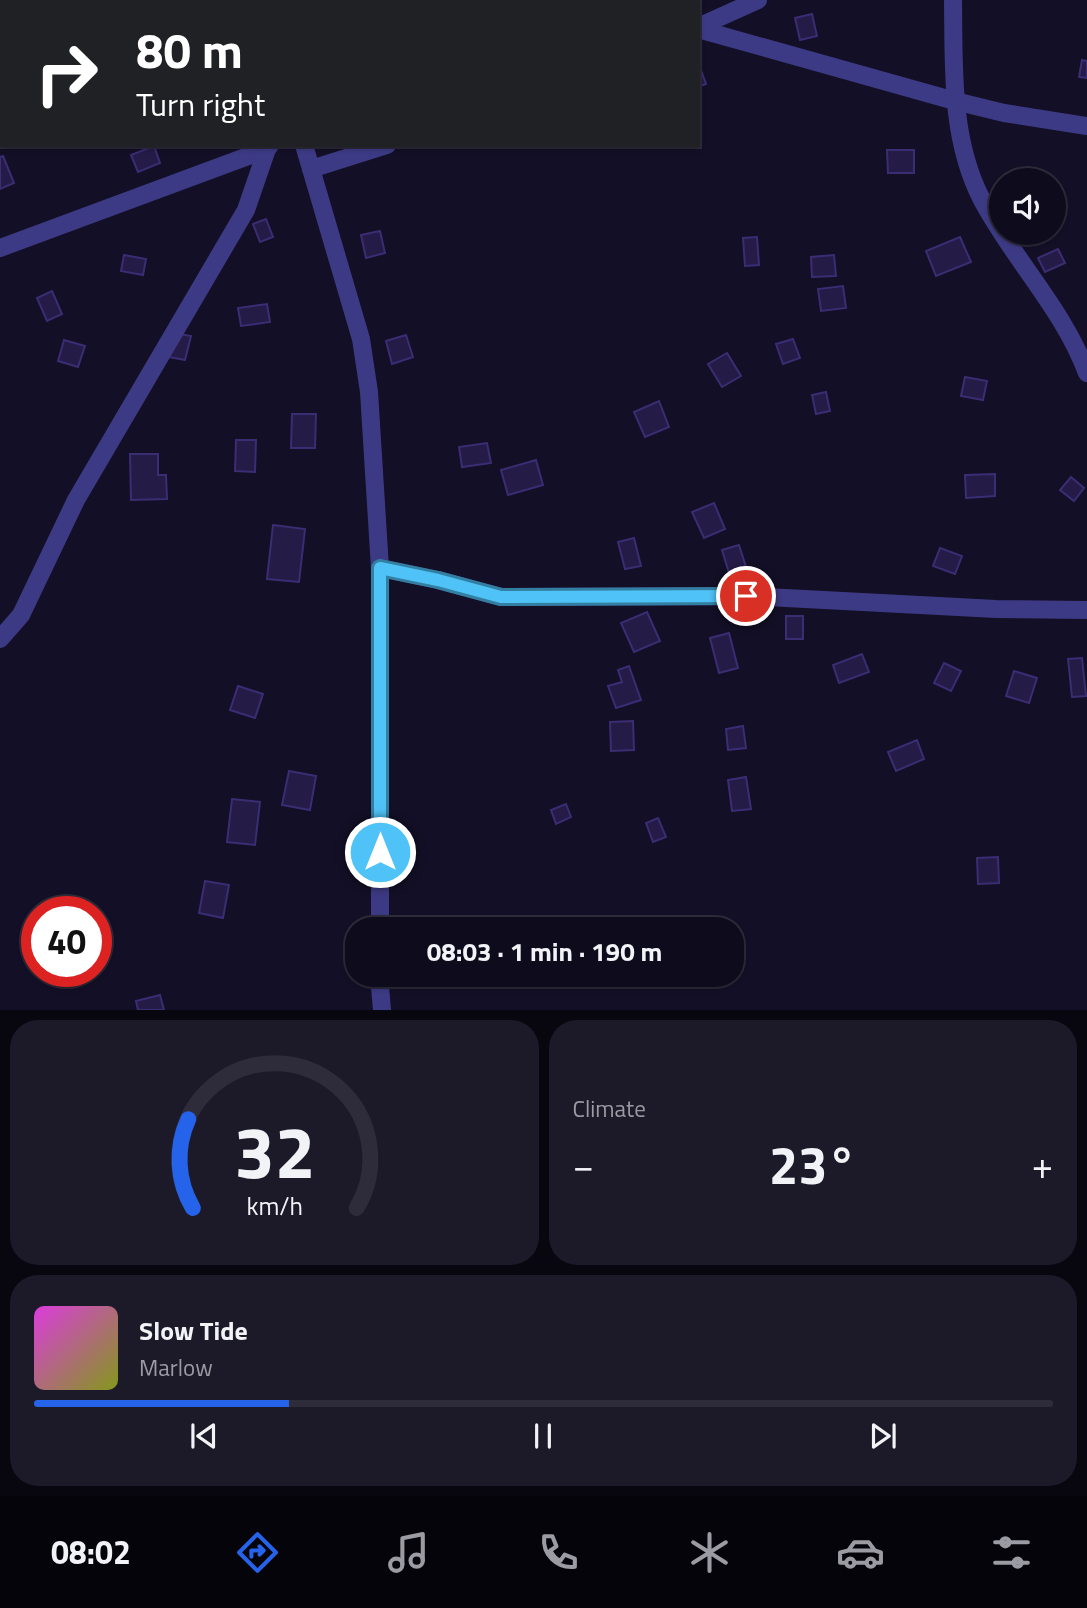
<!DOCTYPE html>
<html lang="en">
<head>
<meta charset="utf-8">
<style>
	:root { --surface:#0e0b1c; --page:#1c1929; --text:#f1f3f6; --muted:#9b9ba3; --line:#2e2b3b; --accent:#2563eb }
	body { margin:0; font-family:"Titillium Web",sans-serif; background:var(--page); color:var(--text); height:100vh; display:flex; flex-direction:column; font-size:26px; white-space:nowrap }
	* { box-sizing:border-box; margin:0 }
	p { font-size:23px; color:var(--muted) }
	.icon { flex:none; width:38px; height:38px; fill:none; stroke:currentColor; stroke-width:2; stroke-linecap:round; stroke-linejoin:round }
	.map { position:relative; height:1010px; overflow:hidden }
	.panel { display:flex; flex-direction:column; gap:10px; padding:10px; background:#08060f; flex:1 }
	.panel>* { flex:none }
	.banner { position:absolute; left:0px; top:0px; width:700px; height:147px; box-shadow:0 2px 5px #0004,0 0 0 2px var(--line); background:#202124; color:#fff; overflow:hidden }
	.tools { position:absolute; left:989px; top:168px; display:grid; gap:14px }
	.tools a { display:grid; place-items:center; width:77px; height:77px; border-radius:50%; background:var(--surface); box-shadow:0 2px 5px #0004,0 0 0 2px var(--line); font-size:35px }
	.speed { position:absolute; left:21px; top:896px; display:flex; gap:14px; font-size:35px; font-weight:700; text-align:center }
	.speed>* { display:grid; place-content:center; width:91px; height:91px; border-radius:50%; background:var(--surface); box-shadow:0 2px 5px #0004,0 0 0 2px var(--line); line-height:1 }
	.speed .limit { border:10px solid #d22; background:#fff; color:#111 }
	.pin { position:absolute; display:grid; place-items:center; width:60px; height:60px; color:#fff; margin:-30px; border:4px solid #fff; border-radius:50%; box-shadow:0 2px 7px #0007 }
	.me { position:absolute; width:77px; margin:-38px; rotate:0deg; stroke-linejoin:round; filter:drop-shadow(0 0 5px #0008) }
	.turn { display:flex; align-items:center; gap:24px; height:147px; padding:0 21px; font-size:32px }
	.turn .icon { width:91px; height:91px; stroke-width:2.5 }
	.turn b { display:block; font-size:49px; line-height:60px }
	.big { font-size:52px; font-weight:700; line-height:1.1 }
	.panel .card { flex:1; display:flex; flex-direction:column; justify-content:center; gap:10px; min-width:0; padding:0 24px; border-radius:28px; background:var(--page) }
	.panel .dial { align-items:center; gap:0 }
	.dial svg { height:182px; overflow:visible; fill:none; stroke:var(--line); stroke-width:7; stroke-linecap:round; text-anchor:middle }
	.dial text { fill:var(--text); stroke:none }
	.song { display:flex; align-items:center; gap:21px }
	.cover { width:84px; height:84px; border-radius:10px; background:linear-gradient(135deg,hsl(300 70% 55%),hsl(70 70% 35%)) }
	.played { height:7px; border-radius:4px; background:linear-gradient(90deg,var(--accent) 25%,var(--line) 25%) }
	.keys { display:flex; justify-content:space-around; direction:ltr }
	.heat { display:flex; justify-content:space-between; align-items:center; font-size:38px; direction:ltr }
	.panel .tiles { flex:1; display:grid; gap:10px; grid-template-columns:1fr 1fr }
	.card:last-child { grid-column:span 2 }
	.trip { position:absolute; left:345px; top:917px; width:399px; height:70px; border-radius:28px; background:var(--surface); box-shadow:0 2px 5px #0004,0 0 0 2px var(--line); font-weight:700; line-height:70px; text-align:center }
	.tabs { display:flex; height:112px; justify-content:space-around; align-items:center; background:#06040b; color:var(--muted) }
	.tabs .icon { width:49px; height:49px }
	.tabs .current { color:var(--accent) }
	.tabs b { font-size:32px; color:var(--text) }
	.map>svg:first-child { display:block }
	.building { fill:#241b47; stroke:#3b2d73; stroke-width:2 }
	.lines { fill:none; stroke-linecap:round; stroke-linejoin:round }
	.minor { stroke:#3d3a85; stroke-width:18 }
	.route-casing { stroke:#337fa1; stroke-width:18 }
	.route { stroke:#4fc3f7; stroke-width:12 }
</style>
</head>
<body>
<div class="map">
<svg width="1087" height="1010" viewBox="0 0 1087 1010">
	<rect width="100%" height="100%" fill="#130f26"/>
	<!-- building -->
	<g class="building">
		<path d="M812,14L817,36L800,40L795,18Z"/>
		<path d="M1082,60L1087,61V78L1079,77Z"/>
		<path d="M698,62L706,84L698,87Z"/>
		<path d="M154,146L160,163L138,172L131,155Z"/>
		<path d="M887,150H914V173H888Z"/>
		<path d="M3,156L14,183L0,189V157Z"/>
		<path d="M266,219L273,237L260,242L253,224Z"/>
		<path d="M380,231L385,253L366,258L361,235Z"/>
		<path d="M757,237L759,265L745,266L743,238Z"/>
		<path d="M960,237L971,262L936,276L926,251Z"/>
		<path d="M1058,249L1065,263L1045,272L1038,258Z"/>
		<path d="M124,255L146,259L143,275L121,271Z"/>
		<path d="M834,255L836,276L812,277L811,257Z"/>
		<path d="M843,286L846,308L821,311L818,289Z"/>
		<path d="M52,291L62,314L47,321L37,298Z"/>
		<path d="M267,304L270,322L241,326L238,308Z"/>
		<path d="M174,333L191,336L185,360L169,357Z"/>
		<path d="M406,335L413,357L392,364L386,341Z"/>
		<path d="M793,339L800,358L783,364L776,344Z"/>
		<path d="M64,340L85,346L78,367L58,361Z"/>
		<path d="M727,353L741,376L722,387L708,364Z"/>
		<path d="M965,377L987,381L983,400L961,396Z"/>
		<path d="M826,392L830,411L816,414L812,395Z"/>
		<path d="M659,401L669,427L645,437L634,412Z"/>
		<path d="M292,414H316L315,448H291Z"/>
		<path d="M236,440H256L255,472L235,471Z"/>
		<path d="M487,443L491,463L462,467L459,447Z"/>
		<path d="M130,454H158V475H166L167,499L131,500Z"/>
		<path d="M536,460L543,485L508,495L501,470Z"/>
		<path d="M995,474V496L966,498L965,475Z"/>
		<path d="M1071,477L1084,488L1074,501L1060,490Z"/>
		<path d="M714,503L725,529L704,538L692,512Z"/>
		<path d="M273,525L305,529L299,582L267,579Z"/>
		<path d="M634,538L641,566L625,569L618,542Z"/>
		<path d="M739,545L746,567L729,573L722,550Z"/>
		<path d="M940,548L962,556L955,574L933,566Z"/>
		<path d="M647,612L660,641L634,652L621,623Z"/>
		<rect x="786" y="616" width="17" height="23"/>
		<path d="M729,633L738,668L719,673L710,638Z"/>
		<path d="M862,654L869,672L839,683L833,665Z"/>
		<path d="M1082,658L1086,696L1072,697L1068,659Z"/>
		<path d="M944,663L961,671L951,691L934,683Z"/>
		<path d="M629,666L641,700L616,708L608,686L622,682L618,670Z"/>
		<path d="M1014,671L1037,678L1029,703L1006,696Z"/>
		<path d="M238,686L263,694L255,718L230,710Z"/>
		<path d="M633,721L634,750L611,751L610,722Z"/>
		<path d="M743,726L746,748L728,750L726,729Z"/>
		<path d="M917,740L924,759L896,771L888,752Z"/>
		<path d="M289,771L316,776L310,810L282,805Z"/>
		<path d="M746,777L751,809L732,811L728,780Z"/>
		<path d="M232,799L260,802L255,845L227,842Z"/>
		<path d="M566,804L571,817L556,824L551,810Z"/>
		<path d="M658,818L666,837L653,842L646,823Z"/>
		<path d="M998,857L999,883L978,884L977,858Z"/>
		<path d="M205,881L229,885L223,918L199,913Z"/>
		<path d="M37,919V943L35,944L27,922Z"/>
		<path d="M160,995L164,1010H138L136,1001Z"/>
	</g>
	<g class="lines">
		<!-- minor -->
		<g class="minor">
			<path d="M270,0L271,2"/>
			<path d="M609,0L611,2"/>
			<path d="M953,0C954,66 950,139 982,200C1014,260 1063,309 1087,373"/>
			<path d="M698,27L758,0"/>
			<path d="M698,29L955,101L1004,113L1087,126"/>
			<path d="M304,145L361,339L369,392L380,568V929"/>
			<path d="M311,169L387,145"/>
			<path d="M0,248L267,149L270,145"/>
			<path d="M380,568L438,580L501,597L746,596L996,609L1087,610"/>
			<path d="M0,639L21,615L76,500L246,210L267,149"/>
			<path d="M379,975L382,1010"/>
		</g>
	</g>
	<g class="lines">
		<!-- route casing -->
		<g class="route-casing">
			<path id="route" d="M380,852V568L438,580L501,597L746,596"/>
		</g>
		<!-- route -->
		<use href="#route" class="route"/>
	</g>
</svg>
<div class="tools">
<a><svg class="icon" aria-label="sound" viewBox="0 0 24 24"><path d="M4 9h4l5-4v14l-5-4H4zM17 9q2 3 0 6"/></svg></a>
</div>
<div class="speed"><div class="limit">40</div></div>
<div class="pin" style="left:746px;top:596px;background:#d93025"><svg class="icon" aria-label="arrive" viewBox="0 0 24 24"><path d="M6 21V4h12l-3 4 3 4H6"/></svg></div>
<svg class="me" style="left:380px;top:852px" viewBox="-20 -20 40 40"><circle r="17" fill="#4fc3f7" stroke="#fff" stroke-width="3"/><path d="M0-11L8 9 0 5-8 9z" fill="#fff"/></svg>
<div class="trip">08:03 · 1 min · 190 m</div>
<div class="banner">
<div class="turn"><svg class="icon" aria-label="right" viewBox="0 0 24 24"><path d="M7 20v-9h11M14 6l5 5-5 5"/></svg><div><b>80 m</b>Turn right</div></div>
</div>
</div>
<section class="panel">
<div class="tiles">
<div class="card dial"><svg viewBox="0 0 100 80">
<path d="M14 69A42 42 0 1 1 86 69"/>
<path d="M14 69A42 42 0 0 1 12 30" stroke="#2563eb"/>
<text x="50" y="56" font-size="32" font-weight="700">32</text>
<text x="50" y="72" font-size="11">km/h</text>
</svg></div>
<div class="card"><p>Climate</p>
<div class="heat"><a>−</a><b class="big">23°</b><a>+</a></div>
</div>
<div class="card">
<div class="song"><i class="cover"></i><div><b>Slow Tide</b><p>Marlow</p></div></div>
<div class="played"></div>
<div class="keys"><svg class="icon" aria-label="previous" viewBox="0 0 24 24"><path d="M18 5L8 12l10 7zM5 5v14"/></svg><svg class="icon" aria-label="pause" viewBox="0 0 24 24"><path d="M8 5v14M16 5v14"/></svg><svg class="icon" aria-label="next" viewBox="0 0 24 24"><path d="M6 5l10 7-10 7zM19 5v14"/></svg></div>
</div>
</div>
</section>
<nav class="tabs">
<b>08:02</b>
<svg class="icon current" aria-label="directions" viewBox="0 0 24 24"><path d="M12 3l9 9-9 9-9-9zM9 14v-3h6M13 9l2 2-2 2"/></svg>
<svg class="icon" aria-label="music" viewBox="0 0 24 24"><path d="M9 18V5l10-2v13"/><circle cx="6" cy="18" r="3"/><circle cx="16" cy="16" r="3"/></svg>
<svg class="icon" aria-label="phone" viewBox="0 0 24 24"><path d="M5 4h4l2 5-3 2q2 4 5 5l2-3 5 2v4C11 20 4 13 5 4z"/></svg>
<svg class="icon" aria-label="climate" viewBox="0 0 24 24"><path d="M12 3v18M4 7l16 10M4 17L20 7"/></svg>
<svg class="icon" aria-label="car" viewBox="0 0 24 24"><path d="M5 17H2v-5l4-1 3-4h7l3 4 3 1v5h-3M9 17h6M6 11h13"/><circle cx="7" cy="17" r="2"/><circle cx="17" cy="17" r="2"/></svg>
<svg class="icon" aria-label="filters" viewBox="0 0 24 24"><path d="M4 7h16M4 17h16"/><circle cx="9" cy="7" r="2"/><circle cx="15" cy="17" r="2"/></svg>
</nav>
</body>
</html>
